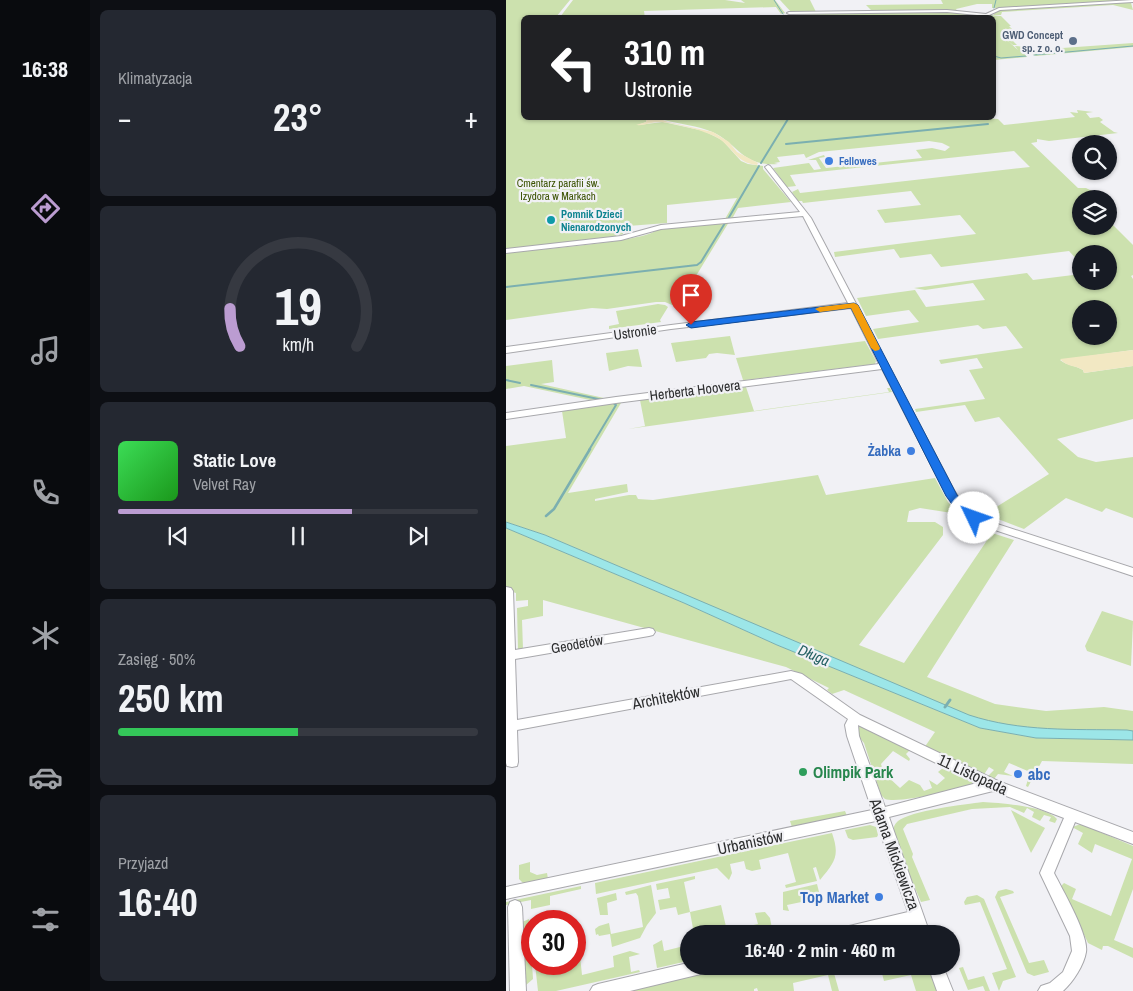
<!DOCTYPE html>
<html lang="pl">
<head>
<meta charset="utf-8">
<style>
	:root { --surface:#171b24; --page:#242831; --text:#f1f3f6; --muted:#9ea1a6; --line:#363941; --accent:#bb9cd1 }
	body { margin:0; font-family:"Archivo Narrow",sans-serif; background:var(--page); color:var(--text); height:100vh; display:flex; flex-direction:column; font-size:19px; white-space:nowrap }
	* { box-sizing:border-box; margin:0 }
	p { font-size:16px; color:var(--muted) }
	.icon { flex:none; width:28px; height:28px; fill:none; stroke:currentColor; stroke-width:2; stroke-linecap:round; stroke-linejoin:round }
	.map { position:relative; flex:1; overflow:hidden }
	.panel { display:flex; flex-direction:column; gap:10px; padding:10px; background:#0d0f14; width:416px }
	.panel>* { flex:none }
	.guide { position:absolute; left:15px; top:15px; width:475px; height:105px; border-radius:8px; box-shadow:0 1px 4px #0004; background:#202124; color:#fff; overflow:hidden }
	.tools { position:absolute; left:566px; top:135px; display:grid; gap:10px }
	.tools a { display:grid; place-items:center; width:45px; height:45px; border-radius:50%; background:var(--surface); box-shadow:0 1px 4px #0004; font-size:25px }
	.speed { position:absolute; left:15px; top:910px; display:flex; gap:10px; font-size:25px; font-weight:700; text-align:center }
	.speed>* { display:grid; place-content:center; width:65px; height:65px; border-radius:50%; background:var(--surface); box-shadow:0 1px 4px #0004; line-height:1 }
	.speed .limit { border:8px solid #d22; background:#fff; color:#111 }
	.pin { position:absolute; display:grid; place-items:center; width:42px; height:42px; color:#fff; margin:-51px -21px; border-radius:50% 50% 50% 0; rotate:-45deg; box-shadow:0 0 5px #0007 }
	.pin .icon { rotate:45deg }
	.me { position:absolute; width:55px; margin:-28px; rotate:312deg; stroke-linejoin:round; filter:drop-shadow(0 0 4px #0008) }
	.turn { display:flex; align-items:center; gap:18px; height:105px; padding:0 20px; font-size:22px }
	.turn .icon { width:65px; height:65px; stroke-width:2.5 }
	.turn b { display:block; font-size:35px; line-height:42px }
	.big { font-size:38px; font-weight:700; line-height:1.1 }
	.panel .tile { flex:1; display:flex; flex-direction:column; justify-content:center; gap:8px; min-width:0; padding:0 18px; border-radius:8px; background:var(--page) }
	.panel .dial { align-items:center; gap:0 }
	.dial svg { height:130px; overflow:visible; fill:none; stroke:var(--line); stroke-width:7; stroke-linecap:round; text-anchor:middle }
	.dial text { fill:var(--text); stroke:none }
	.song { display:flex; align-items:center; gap:15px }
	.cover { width:60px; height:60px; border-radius:8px; background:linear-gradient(135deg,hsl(130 70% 55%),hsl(120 70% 35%)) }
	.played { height:5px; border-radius:2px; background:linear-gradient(90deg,var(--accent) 65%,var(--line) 65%) }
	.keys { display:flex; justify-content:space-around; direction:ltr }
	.heat { display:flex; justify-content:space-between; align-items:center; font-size:28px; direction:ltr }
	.charge { height:8px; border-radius:4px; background:linear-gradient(90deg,#34c759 50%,var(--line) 0) }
	.trip { position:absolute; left:174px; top:925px; width:280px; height:50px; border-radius:25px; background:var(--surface); box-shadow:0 1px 4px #0004; font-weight:700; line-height:50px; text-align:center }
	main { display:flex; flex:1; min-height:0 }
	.menu { display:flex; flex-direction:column; width:90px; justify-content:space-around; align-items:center; background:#090b0e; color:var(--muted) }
	.menu .icon { width:35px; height:35px }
	.menu .active { color:var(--accent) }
	.menu b { font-size:22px; color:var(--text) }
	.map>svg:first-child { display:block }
	.green { fill:#cce1ae; fill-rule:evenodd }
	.sand { fill:#f2e8c3 }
	.water { fill:#9ce6e8; stroke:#7bafb0 }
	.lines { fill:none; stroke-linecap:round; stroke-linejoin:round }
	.stream-far3 { stroke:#7bafb0; stroke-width:1 }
	.stream-far2 { stroke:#7bafb0; stroke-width:2 }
	.stream-far1 { stroke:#7bafb0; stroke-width:2.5 }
	.stream { stroke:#7bafb0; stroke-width:3 }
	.minor-casing { stroke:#a8a8ac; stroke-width:2 }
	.minor { fill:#fff; fill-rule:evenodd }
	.route { fill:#1a73e8; stroke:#114b97 }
	.slow { fill:#f59e0b }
	.service-dot { fill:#5c6f8a; stroke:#f1f1f5; stroke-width:2 }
	.shop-dot { fill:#3f7fe0; stroke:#f1f1f5; stroke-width:2 }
	.culture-dot { fill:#0f9aa8; stroke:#f1f1f5; stroke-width:2 }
	.leisure-dot { fill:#2e9e5b; stroke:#f1f1f5; stroke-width:2 }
	.labels { text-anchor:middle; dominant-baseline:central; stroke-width:4.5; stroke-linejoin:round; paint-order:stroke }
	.far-service-label { font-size:11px; font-weight:bold; fill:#4e5e75; stroke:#f1f1f5; text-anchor:end }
	.far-shop-label { font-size:11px; font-weight:bold; fill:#366cbe; stroke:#f1f1f5; text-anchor:start }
	.far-park-label { font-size:11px; fill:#3a5100; stroke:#f1f1f5 }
	.far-culture-label { font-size:11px; font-weight:bold; fill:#0d838f; stroke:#f1f1f5; text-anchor:start }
	.street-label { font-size:14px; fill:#2d2e2f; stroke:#f1f1f5 }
	.shop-label { font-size:14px; font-weight:bold; fill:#366cbe; stroke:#f1f1f5; text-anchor:end }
	.water-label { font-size:15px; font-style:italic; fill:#236062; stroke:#f1f1f5 }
	.near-street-label { font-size:16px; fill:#2d2e2f; stroke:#f1f1f5 }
	.near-leisure-label { font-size:16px; font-weight:bold; fill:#27864d; stroke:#f1f1f5; text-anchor:start }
	.near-shop-label { font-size:16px; font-weight:bold; fill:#366cbe; stroke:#f1f1f5; text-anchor:start }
</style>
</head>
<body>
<main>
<nav class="menu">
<b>16:38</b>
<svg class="icon active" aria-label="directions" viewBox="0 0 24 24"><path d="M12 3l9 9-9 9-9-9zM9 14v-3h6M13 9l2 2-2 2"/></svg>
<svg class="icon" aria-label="music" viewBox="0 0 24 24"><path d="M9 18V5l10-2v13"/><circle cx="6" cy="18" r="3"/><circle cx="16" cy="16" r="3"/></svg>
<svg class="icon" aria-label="phone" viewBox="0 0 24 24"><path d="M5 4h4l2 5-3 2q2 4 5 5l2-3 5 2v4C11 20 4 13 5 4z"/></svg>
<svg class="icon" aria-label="climate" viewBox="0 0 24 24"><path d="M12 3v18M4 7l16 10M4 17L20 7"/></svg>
<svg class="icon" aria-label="car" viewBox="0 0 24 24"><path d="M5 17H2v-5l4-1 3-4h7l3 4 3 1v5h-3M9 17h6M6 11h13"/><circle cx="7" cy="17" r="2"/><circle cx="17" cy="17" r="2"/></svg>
<svg class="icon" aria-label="filters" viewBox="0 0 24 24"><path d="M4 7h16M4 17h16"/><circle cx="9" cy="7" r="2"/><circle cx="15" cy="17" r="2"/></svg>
</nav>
<section class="panel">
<div class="tile"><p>Klimatyzacja</p>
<div class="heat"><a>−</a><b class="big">23°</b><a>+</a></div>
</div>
<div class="tile dial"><svg viewBox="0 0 100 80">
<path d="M14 69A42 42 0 1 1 86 69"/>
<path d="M14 69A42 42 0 0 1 8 46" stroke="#bb9cd1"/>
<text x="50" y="56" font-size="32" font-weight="700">19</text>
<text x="50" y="72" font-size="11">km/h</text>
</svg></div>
<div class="tile">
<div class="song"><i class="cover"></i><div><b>Static Love</b><p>Velvet Ray</p></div></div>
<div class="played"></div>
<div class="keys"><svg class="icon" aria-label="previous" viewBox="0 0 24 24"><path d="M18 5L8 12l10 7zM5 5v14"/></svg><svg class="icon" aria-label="pause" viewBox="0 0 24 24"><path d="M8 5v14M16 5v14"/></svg><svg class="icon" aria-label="next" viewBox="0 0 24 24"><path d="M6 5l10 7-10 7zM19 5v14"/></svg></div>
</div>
<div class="tile"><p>Zasięg · 50%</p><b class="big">250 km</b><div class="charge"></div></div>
<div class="tile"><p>Przyjazd</p><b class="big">16:40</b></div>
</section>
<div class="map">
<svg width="627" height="991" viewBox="0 0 627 991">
	<rect width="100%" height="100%" fill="#f1f1f5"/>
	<!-- green -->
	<g class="green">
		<path d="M0,0H64L50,17L18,18V118H141L140,122L132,125L157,122L198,131L216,140L235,161L242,164L257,166V169L285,202L232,208L227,217H242L219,219L231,198L161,205V223L122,226L117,229V234L104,238L0,250Z"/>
		<path d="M67,0H219L239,3L235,0H269L279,13L275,14L270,7L138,11L139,18L54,17Z"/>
		<path d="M274,0H304L310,12L286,13Z"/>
		<path d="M435,0H618L490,8H486V4H471L450,9L451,11H347L365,10L360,5L437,4Z"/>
		<path d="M614,2L625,3L627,10L607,5L496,12L495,15H487L492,10L501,9Z"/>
		<path d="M436,11L495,16L505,26H503L506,29L496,30L511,45H507L502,41L512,50L509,46L528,48L515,49L521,57L488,60V18H264L277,15Z"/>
		<path d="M627,43V47L530,56L523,52L528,50Z"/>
		<path d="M571,110L587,112L580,113L584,118L593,117L597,120L594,122L608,132L612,133L543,141L531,139V142L525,143L572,188H580L586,191L582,192L589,199H575V226H602L603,221L627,245V275L625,276L627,279V350L554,360C562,366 569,365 577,370L578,373L627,366V419L551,439L572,457L590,462L627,457V518L600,508L596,512L560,498L518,529L479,514L543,474L493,417L469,422L459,405L410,412L409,409L479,399L463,370L477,368L471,358L435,364L433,360L517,348L500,326L477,329L472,325L372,339L367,329L413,322L403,310L360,316L351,298L409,290L420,307L479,300L467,283L419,290L408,288L521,273L527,280L575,274V281H602V254H575V264L563,251L435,267L425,254L394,258L388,249L329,257L328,252L470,234L454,215L379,223L371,210L415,205L405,191L297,203L296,201H292L286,192L292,189L294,193L524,167L508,151L284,175L290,186L281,187L267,168L303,163L308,170L315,169L310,160H302L318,155L319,157L313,158L320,168L416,158L410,150L426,148L439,151L444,147L436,143L423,141L313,152L300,158L298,154L271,157L274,162L268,163L272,164C233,167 232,140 201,130C185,124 168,124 152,118H479L492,119L498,125L569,117L564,112L572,113ZM575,309H602V336H575Z"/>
		<path d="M223,222L171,307L159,302H150L101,309L86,308L0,320V253C24,250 140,242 150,230Z"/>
		<path d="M152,304L159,305L162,307L154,320L155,322L103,329V326L113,324L110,311Z"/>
		<path d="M224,336L229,355L211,353L203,354L200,358L170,362L165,343Z"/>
		<path d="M359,341L370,361L369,364L240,380H237L230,358Z"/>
		<path d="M132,349L136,367L122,366L103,371L100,353Z"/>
		<path d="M46,360L48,382L35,384L98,398L108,397L84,400L18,386L0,389V366Z"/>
		<path d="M240,387L248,411L383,392L381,388H384L386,392L122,429L139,426L134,400Z"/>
		<path d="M113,401L115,403L62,493L121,484L122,492L89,499V501L123,495H130L132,499L147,500L312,475L320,495L429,478L442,502L452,514L414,508L403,511L401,522H429L437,527V535L353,645L398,663L486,533L508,540L421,677L489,704L540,711L598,707L627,711V731L534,730L477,722L328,659L318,657L121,570L39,535L0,522V446L60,438L56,411Z"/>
		<path d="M0,528L178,603L271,645L474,728L530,738L627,740V764L536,761L522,787L520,786L524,772L503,763L498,772L507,776L492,774L488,779L482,776L488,770L483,767L479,773L480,776L418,748L429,732L338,690L326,694L321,690L323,688L280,667L37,600V616L16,620L17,649L12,650L11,608L22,606V600L10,601V593L0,590Z"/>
		<path d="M596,611L627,621L625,666L581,651L579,646Z"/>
		<path d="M355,726L418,756L423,761L404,750L400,754L404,759L403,761L387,751L375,764L377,770L380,772L379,774L394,788L403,780L414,785L418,791L426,788L423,780L431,785L439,778L432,772L437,768H444L470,783C455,789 394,804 379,799L375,795L358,743L353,737L352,727Z"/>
		<path d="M477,802C494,803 540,806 551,819L549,823L543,821L545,817L538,815L534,821L526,817L528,812L521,808L518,813L504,807L466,809L401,824L397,829L407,854L406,857L424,900L415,902L388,839C387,832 386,826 392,821C404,811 460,804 477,802Z"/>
		<path d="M505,810L539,828L525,853Z"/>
		<path d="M339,811L341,816L286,827L284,821Z"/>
		<path d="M575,824L627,846V889L608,940L627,948V958L602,946H597L596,950L582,943L555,886L558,883L570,889L566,899L605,916L626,859L589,844L586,853L572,844L577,833L566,827Z"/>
		<path d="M364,825L370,827L372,835L371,837L347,840L342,838L339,830Z"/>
		<path d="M326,833C334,856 329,862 314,880L310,867L307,868L311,881L280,888L279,885L290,882L282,853L253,860L255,869L246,871L240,869L238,861L224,864L226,873L223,880L211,868L90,894L89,883Z"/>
		<path d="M24,862V872L31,875L41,873L42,879L18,884L13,879V865Z"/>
		<path d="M189,876V879L178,882L184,912L215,905L221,931L252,924L249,913L259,912L264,918L267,934H188L184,912L172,915L170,907L154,910L152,900L164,898L162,888L151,890L150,884Z"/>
		<path d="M311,884L313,892L303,894L305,900L281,905L283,911L277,910V892Z"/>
		<path d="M145,885L150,913L141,925L134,938L106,947L104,934L93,936L92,934L90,935L89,929L93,926L103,923L105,934L137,927L132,896L130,893L120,895L119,892Z"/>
		<path d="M75,886V889L44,896V905L25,909V900L0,905V902Z"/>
		<path d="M500,889L507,891L508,893L494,897L523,963L538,960L543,972L528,976L521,973L489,897L492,891Z"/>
		<path d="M110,893L111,900L101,903L102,915H94L91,898Z"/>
		<path d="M471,895L478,899L510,977L497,981L493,991L486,973L501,969L474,902L459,905L458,902L461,897Z"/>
		<path d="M23,919L27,979L20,985L16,922Z"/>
		<path d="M156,940L158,951L182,945V961L151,968L147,945Z"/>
		<path d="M73,946L76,975L108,967L107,956L124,951L134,954L123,957L125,972L133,970L134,972L50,991H32L29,964H69V947Z"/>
		<path d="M224,966H283L262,971V975L297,966H326L333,991H326L322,975L287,983L288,991H252L251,988L248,989V991H118Z"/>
		<path d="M374,966H423L432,991H410L405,975L378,981Z"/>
		<path d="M457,967L462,980L478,976L484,991H479L477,986L462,990L453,968Z"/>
	</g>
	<!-- sand -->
	<g class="sand">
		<path d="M141,118H152L162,122L207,132L223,142L231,152L252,163L251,165C229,163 227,146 210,137C200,131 165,122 153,122C145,122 138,126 130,125L140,122Z"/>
		<path d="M627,350V366L578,373L577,370C569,365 561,367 554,359Z"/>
	</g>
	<!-- water -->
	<path class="water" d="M0,522L39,535L463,715C515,732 567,729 621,730L627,731V740L530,738L474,728L271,645L178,603L0,528Z"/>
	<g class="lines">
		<!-- stream-far3 -->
		<g class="stream-far3">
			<path d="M268,0L277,14"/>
			<path d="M488,8L490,0"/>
			<path d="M485,18L486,16"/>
			<path d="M528,55L627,46"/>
			<path d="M488,56L495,58L520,56"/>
		</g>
		<!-- stream-far2 -->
		<g class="stream-far2">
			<path d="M280,144L482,124"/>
			<path d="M255,163L282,119"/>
			<path d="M222,219L253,166"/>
			<path d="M0,287L191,265L195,262L219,223"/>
			<path d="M0,380L14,383"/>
			<path d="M25,385L97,400"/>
			<path d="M83,450L110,405L107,403"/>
		</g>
		<!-- stream-far1 -->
		<path class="stream-far1" d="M40,516L48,509L84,449"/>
		<!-- stream -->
		<path class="stream" d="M439,707L444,700"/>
		<!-- minor casing -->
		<g class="minor-casing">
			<g id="minor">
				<path d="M627,0V2L494,10L481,16L441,12L283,14L281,13L283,12L441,10L480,14L493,8Z"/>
				<path d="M262,165L264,166L305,218L448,490C456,505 467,514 482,521L627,568V576L474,525C460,519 450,509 441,496L376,369L110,403L0,419V413L110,397L373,364L345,308L165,329L0,353V347L165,325L342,303L297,216L155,229L115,240L0,253V249L115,236L155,225L294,212L259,167Z"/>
				<path d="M0,587L5,588L7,591L9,650L143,628L147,629L149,632L147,635L143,636L9,659L11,720L285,671L296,674L354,715L492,781L627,832V844L569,822L548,873C556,889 583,935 580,952C578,965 567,982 557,991H532L535,986L544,983L557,972L566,951L564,936L534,873L558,818L487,791L383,817L424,934H410L406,925L369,934H332L334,929L339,927L402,912L370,821L0,899V887L366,810L341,736L339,725L342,719L285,679L11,730L12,762L11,766L6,767L1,766L0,763ZM352,725L471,783L379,807L353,736Z"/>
				<path d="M9,900L14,902L16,907L20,991H4L2,907L4,902Z"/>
				<path d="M182,963V966H206L204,971L199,973L124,991H84L87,986L92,984Z"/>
				<path d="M422,966H437L447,991H431Z"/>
			</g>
		</g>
		<!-- minor -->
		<use href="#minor" class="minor"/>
	</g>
	<!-- route -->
	<path class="route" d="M348,303L352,305L451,495C458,505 466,509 473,518L472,521C458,524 447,505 440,496L345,308L185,328L180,325L185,322Z"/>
	<!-- slow -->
	<path class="slow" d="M348,303L352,305L374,348L373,350L369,351L365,348L345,308L314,312L309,309L314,307Z"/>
	<!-- markers -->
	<circle class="service-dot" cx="567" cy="41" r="5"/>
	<g class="shop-dot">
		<circle cx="323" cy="161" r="5"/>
		<circle cx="405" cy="451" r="5"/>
		<circle cx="512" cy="774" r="5"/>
		<circle cx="373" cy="897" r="5"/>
	</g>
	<circle class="culture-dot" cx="45" cy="220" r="5"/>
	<circle class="leisure-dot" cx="297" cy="772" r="5"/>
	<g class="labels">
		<!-- far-service labels -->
		<g class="far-service-label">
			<text x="557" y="35">GWD Concept<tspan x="557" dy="13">sp. z o. o.</tspan></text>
		</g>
		<!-- far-shop labels -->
		<g class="far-shop-label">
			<text x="333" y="161">Fellowes</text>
		</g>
		<!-- far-park labels -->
		<g class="far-park-label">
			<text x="52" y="183">Cmentarz parafii św.<tspan x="52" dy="13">Izydora w Markach</tspan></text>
		</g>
		<!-- far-culture labels -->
		<g class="far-culture-label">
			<text x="55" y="214">Pomnik Dzieci<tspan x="55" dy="13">Nienarodzonych</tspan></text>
		</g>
		<!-- street labels -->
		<g class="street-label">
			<text transform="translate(129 332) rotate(-8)">Ustronie</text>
			<text transform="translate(189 390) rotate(-7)">Herberta Hoovera</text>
			<text transform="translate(71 644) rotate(-10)">Geodetów</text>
		</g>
		<!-- shop labels -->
		<g class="shop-label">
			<text x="395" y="451">Żabka</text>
		</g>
		<!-- water labels -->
		<g class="water-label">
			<text transform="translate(308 655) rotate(23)">Długa</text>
		</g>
		<!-- near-street labels -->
		<g class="near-street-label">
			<text transform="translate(160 697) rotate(-11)">Architektów</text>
			<text transform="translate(467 774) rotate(25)">11 Listopada</text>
			<text transform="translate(244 842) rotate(-12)">Urbanistów</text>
			<text transform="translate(389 854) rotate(70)">Adama Mickiewicza</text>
		</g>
		<!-- near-leisure labels -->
		<g class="near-leisure-label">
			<text x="307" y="772">Olimpik Park</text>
		</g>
		<!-- near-shop labels -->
		<g class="near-shop-label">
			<text x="522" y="774">abc</text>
			<text x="363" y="897" text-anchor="end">Top Market</text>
		</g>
	</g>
</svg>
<div class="tools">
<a><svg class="icon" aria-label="search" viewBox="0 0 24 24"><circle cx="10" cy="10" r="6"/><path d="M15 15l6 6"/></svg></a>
<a><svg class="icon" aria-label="layers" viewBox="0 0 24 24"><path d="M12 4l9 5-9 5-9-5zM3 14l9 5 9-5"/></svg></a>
<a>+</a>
<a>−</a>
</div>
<div class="speed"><div class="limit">30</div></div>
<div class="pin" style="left:185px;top:325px;background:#d93025"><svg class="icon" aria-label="arrive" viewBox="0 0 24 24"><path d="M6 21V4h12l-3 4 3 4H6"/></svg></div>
<svg class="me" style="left:468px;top:518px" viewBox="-20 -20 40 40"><circle r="19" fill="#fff"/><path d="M0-13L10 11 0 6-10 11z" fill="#1a73e8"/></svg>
<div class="trip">16:40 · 2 min · 460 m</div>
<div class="guide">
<div class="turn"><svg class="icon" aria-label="left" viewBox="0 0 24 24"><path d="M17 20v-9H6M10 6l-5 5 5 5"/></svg><div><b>310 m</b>Ustronie</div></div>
</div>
</div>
</main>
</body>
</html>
